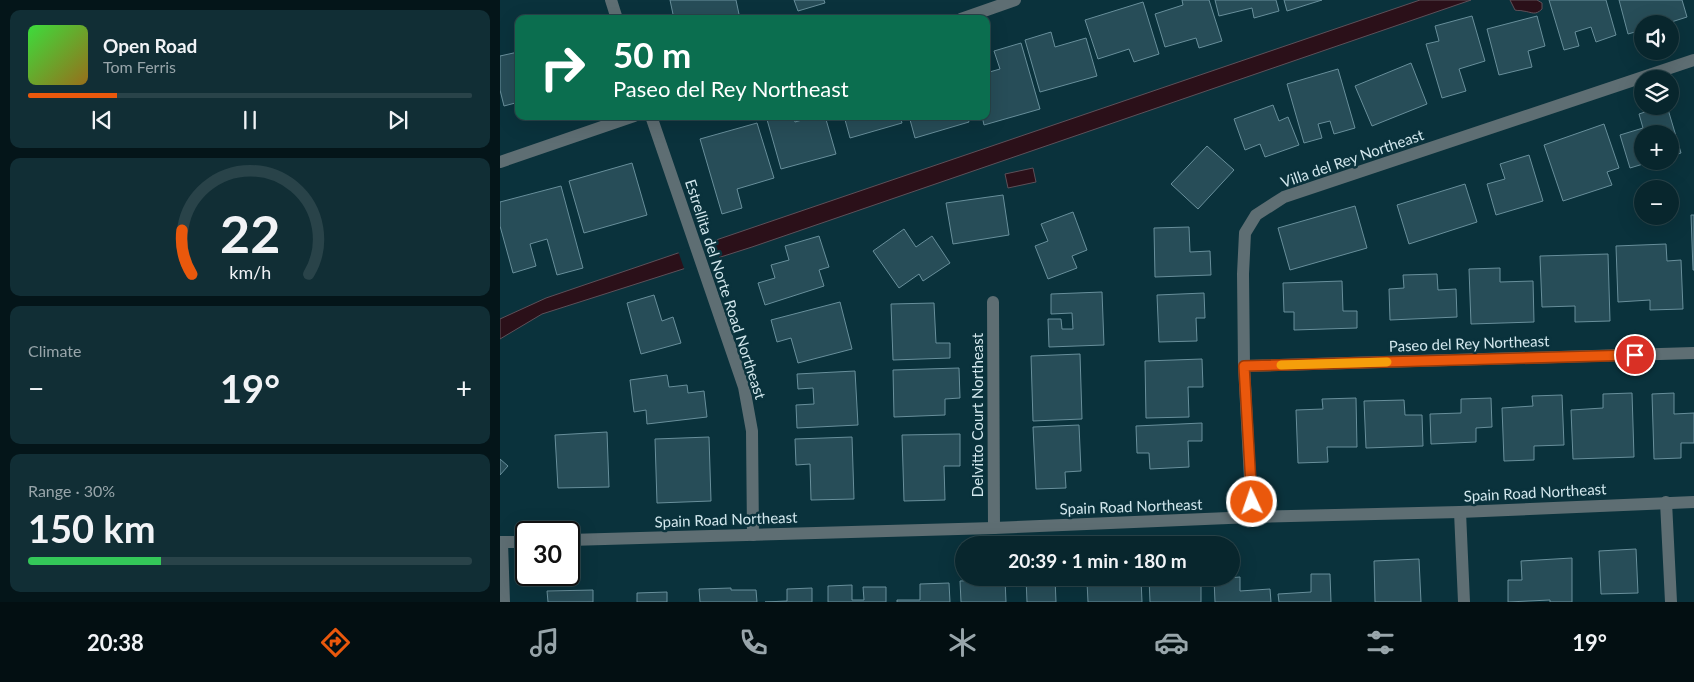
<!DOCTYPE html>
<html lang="en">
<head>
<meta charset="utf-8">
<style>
	:root { --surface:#08262d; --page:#112e35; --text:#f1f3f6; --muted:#98a5aa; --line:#294349; --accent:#ea580c }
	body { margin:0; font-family:Lato,sans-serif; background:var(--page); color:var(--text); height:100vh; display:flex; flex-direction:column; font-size:19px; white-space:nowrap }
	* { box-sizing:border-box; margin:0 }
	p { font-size:16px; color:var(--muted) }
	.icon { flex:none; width:28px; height:28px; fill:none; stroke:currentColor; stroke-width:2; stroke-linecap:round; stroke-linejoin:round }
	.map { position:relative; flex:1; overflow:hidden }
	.sheet { display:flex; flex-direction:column; gap:10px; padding:10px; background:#041519; width:500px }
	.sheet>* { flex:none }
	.hud { position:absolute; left:15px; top:15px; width:475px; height:105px; border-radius:10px; box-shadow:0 5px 20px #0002,0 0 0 1px var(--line); background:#0b6e4f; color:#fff; overflow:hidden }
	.fabs { position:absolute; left:1134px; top:15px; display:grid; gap:10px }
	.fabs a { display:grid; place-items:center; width:45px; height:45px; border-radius:50%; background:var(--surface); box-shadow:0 5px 20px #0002,0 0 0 1px var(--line); font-size:25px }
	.speed { position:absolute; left:15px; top:521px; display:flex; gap:10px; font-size:25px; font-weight:700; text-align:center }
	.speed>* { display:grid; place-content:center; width:65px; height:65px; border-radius:50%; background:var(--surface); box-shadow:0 5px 20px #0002,0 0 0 1px var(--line); line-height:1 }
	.speed .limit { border:2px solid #111; border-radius:8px; background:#fff; color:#111 }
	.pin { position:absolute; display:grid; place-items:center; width:42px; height:42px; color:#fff; margin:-21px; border:2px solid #fff; border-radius:50%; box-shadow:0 1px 5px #0007 }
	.me { position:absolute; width:55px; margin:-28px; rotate:357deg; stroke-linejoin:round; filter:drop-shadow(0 0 4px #0008) }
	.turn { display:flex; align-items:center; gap:18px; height:105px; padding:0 15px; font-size:22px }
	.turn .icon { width:65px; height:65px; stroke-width:2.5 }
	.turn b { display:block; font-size:35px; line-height:42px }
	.big { font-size:38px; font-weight:700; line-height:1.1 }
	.sheet .tile { flex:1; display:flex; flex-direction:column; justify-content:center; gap:8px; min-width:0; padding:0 18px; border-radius:10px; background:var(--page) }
	.sheet .dial { align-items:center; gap:0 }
	.dial svg { height:130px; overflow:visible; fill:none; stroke:var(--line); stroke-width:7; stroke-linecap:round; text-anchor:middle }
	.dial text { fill:var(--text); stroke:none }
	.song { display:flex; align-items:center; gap:15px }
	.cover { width:60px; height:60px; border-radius:8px; background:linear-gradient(135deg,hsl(120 70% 55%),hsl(40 70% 35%)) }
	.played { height:5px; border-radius:2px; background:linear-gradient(90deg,var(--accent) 20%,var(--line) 20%) }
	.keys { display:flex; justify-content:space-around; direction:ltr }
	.heat { display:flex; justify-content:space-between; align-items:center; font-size:28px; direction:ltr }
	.charge { height:8px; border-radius:4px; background:linear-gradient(90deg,#34c759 30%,var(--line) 0) }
	.trip { position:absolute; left:455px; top:536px; width:285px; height:50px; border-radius:25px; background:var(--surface); box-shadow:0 5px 20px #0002,0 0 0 1px var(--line); font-weight:700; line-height:50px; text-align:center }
	.menu { display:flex; height:80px; justify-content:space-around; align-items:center; background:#030f12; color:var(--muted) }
	.menu .icon { width:35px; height:35px }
	.menu .selected { color:var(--accent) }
	.menu b { font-size:22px; color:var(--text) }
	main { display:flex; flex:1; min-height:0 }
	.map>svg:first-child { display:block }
	.water { fill:#2b1019; stroke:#5d5059 }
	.pier { fill:#0a323c }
	.building { fill:#274d58; stroke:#688f9b }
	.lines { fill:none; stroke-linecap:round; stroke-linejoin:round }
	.minor { stroke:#5e6e73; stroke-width:12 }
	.tertiary { stroke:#5e6e73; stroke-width:12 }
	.route-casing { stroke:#983908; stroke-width:12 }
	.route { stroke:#ea580c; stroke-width:9 }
	.slow { stroke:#f59e0b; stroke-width:9 }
	.labels { text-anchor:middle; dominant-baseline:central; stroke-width:5; stroke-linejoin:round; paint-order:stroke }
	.street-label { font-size:15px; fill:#d2e7ed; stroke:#0a323c }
</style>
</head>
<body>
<main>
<section class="sheet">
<div class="tile">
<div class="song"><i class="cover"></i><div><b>Open Road</b><p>Tom Ferris</p></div></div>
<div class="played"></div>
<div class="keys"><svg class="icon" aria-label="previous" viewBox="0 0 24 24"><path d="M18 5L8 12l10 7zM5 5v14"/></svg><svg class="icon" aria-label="pause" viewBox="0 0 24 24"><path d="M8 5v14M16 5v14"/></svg><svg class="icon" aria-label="next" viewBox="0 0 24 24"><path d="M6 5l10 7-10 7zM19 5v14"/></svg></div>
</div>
<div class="tile dial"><svg viewBox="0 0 100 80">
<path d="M14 69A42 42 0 1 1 86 69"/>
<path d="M14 69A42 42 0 0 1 8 42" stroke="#ea580c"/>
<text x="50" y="56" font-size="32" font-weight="700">22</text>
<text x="50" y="72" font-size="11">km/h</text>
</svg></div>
<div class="tile"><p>Climate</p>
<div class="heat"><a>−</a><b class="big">19°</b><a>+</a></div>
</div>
<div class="tile"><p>Range · 30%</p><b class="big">150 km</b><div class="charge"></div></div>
</section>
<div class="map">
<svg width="1194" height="602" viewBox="0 0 1194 602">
	<rect width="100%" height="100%" fill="#0a323c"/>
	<!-- water -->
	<g class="water">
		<path d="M920,0H971L252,247L42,314L0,339V319L46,298Z"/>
		<path d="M1010,0H1037L1042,3V9C1035,16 1032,12 1023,11C1020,10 1018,11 1015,10Z"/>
		<path d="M533,168L536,182L508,188L505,174Z"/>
	</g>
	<!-- pier -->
	<path class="pier" d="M213,240L220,259L185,271L178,251Z"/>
	<!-- building -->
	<g class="building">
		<path d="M170,0H236L240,19H174Z"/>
		<path d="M294,0H324L325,3L298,11Z"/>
		<path d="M682,0H709L722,41L699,48L696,38L665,47L655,14L683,5Z"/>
		<path d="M715,0H776L779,11L754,18L752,8L719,16Z"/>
		<path d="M784,0H822L787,11Z"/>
		<path d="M1049,0H1106L1116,35L1096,42L1091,27L1075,32L1079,46L1064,50Z"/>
		<path d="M1119,0H1182L1187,17L1165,24H1142V30L1128,34Z"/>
		<path d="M643,2L659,54L634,62L629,49L598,59L585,20Z"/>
		<path d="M972,16L985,61L959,69L966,91L942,98L926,44L939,41L935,26Z"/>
		<path d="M1037,16L1045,46L1028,51L1032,67L999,75L987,29Z"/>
		<path d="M551,32L555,47L586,38L597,76L540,92L525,40Z"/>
		<path d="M19,39V102L4,106L0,90V56L18,52L15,40Z"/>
		<path d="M521,43L540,109L484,125L482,116H486V73L500,69L494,51Z"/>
		<path d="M911,63L927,104L872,126L855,86Z"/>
		<path d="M838,69L855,128L834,134L830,121L818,124L822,138L804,143L787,84Z"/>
		<path d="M773,105L779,121L788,117L799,145L765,157L760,144L745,150L734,119Z"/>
		<path d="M1163,106H1167L1181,153L1170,156V134H1142V161H1153L1130,168L1120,135L1143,128L1139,114Z"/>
		<path d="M266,116H293L295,122L316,116H325L336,154L281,169Z"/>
		<path d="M344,116H400L402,123L350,138Z"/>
		<path d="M409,116H467L469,122L415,138Z"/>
		<path d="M257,123L274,178L237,189L242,208L222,214L200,139Z"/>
		<path d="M1104,124L1119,168L1107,172L1112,185L1063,201L1044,145Z"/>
		<path d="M707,146L734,170L698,209L671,184Z"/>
		<path d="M1029,155L1043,201L996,215L987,184L1005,179L1000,164Z"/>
		<path d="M132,163L147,215L84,233L69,181Z"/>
		<path d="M965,184L977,222L909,244L897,205Z"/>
		<path d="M61,186L83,268L57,275L47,239L30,244L36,266L13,273L0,226V202Z"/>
		<path d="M503,195L509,235L453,244L446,203Z"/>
		<path d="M855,206L867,248L790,270L778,228Z"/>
		<path d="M573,212L587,250L572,256L577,268L548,279L535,246L548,241L541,224Z"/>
		<path d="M1191,215H1194V270H1193Z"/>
		<path d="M689,227L690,252L710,251L711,275L655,277L654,228Z"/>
		<path d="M404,229L416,247L432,236L450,263L423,281L419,274L399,288L373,251Z"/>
		<path d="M319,236L329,267L319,270L324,286L265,305L258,283L275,278L271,265L289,260L285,246Z"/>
		<path d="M1166,244L1167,261L1181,260L1183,309L1150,310V300L1118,302L1116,246Z"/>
		<path d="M1108,254L1110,321L1075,322V306L1042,307L1040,256Z"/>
		<path d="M1000,268V282L1033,281L1034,322L971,324L969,269Z"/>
		<path d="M937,274L938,290L956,289L957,317L890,320L889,289L904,288L903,275Z"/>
		<path d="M842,281L843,311H857V328L794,330V312H784L783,283Z"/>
		<path d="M602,292L604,345L549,347L548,319H561L562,329H573L572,313L551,314V294Z"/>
		<path d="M704,293L705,318H696L697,341L659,342L657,295Z"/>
		<path d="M154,295L162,321L173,317L181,343L141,354L127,303Z"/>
		<path d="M340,302L352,349L298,363L291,338L277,342L271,320Z"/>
		<path d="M434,303L436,343H450V358L393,360L391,304Z"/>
		<path d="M580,354L582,419L533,421L531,356Z"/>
		<path d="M702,359L703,387H688L689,417L646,418L645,361Z"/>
		<path d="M459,368L460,398L445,399V415L394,417L393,370Z"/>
		<path d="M355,371L358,425L297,428L296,405L314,404L313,388L298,389L297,374Z"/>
		<path d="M167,375L169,387L187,385L188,393L204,391L207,417L147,424L146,410L134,412L130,380Z"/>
		<path d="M1132,393L1134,457L1073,459L1071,410L1103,408V394Z"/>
		<path d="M1174,393V414L1194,413V443H1181V458L1154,459L1152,394Z"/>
		<path d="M1062,395L1064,445L1034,446V460L1004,461L1002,408L1033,406L1032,396Z"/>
		<path d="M856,398L857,447H827L828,462L798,463L796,410L823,409L822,399Z"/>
		<path d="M991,398L992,427L976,428V442L931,444L930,414L961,413V399Z"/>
		<path d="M904,400L905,415H922L923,446L866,448L864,401Z"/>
		<path d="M702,423V441H688L689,467L650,469L649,453H637L636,426Z"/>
		<path d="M579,425L581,471L565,472L566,488L536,489L533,427Z"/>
		<path d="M107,432L109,487L58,488L55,435Z"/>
		<path d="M460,434V466H444L445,500L404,501L402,435Z"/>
		<path d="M209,437L211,501L157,503L155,439Z"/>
		<path d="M352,437L354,499L311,500L310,464L296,465L295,439Z"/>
		<path d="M0,459L8,466L0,475Z"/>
		<path d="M1136,549L1138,593L1101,594L1099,551Z"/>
		<path d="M1072,558V602H1050V600L1008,602V580H1022L1021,561Z"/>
		<path d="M919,559L921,602H875L874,561Z"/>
		<path d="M811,574H830L831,602H779L778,594L811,592Z"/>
		<path d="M740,577V591L770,589L771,602H715L714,579Z"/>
		<path d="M526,578H555L556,602H527Z"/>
		<path d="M649,578H670V585H701V602H650Z"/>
		<path d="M505,579L506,602H461L460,581Z"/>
		<path d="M641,579L642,602H588L587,582Z"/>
		<path d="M449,583L450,602H397V600H420V584Z"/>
		<path d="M352,585V600H364L363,587H386V602H328V586Z"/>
		<path d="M231,588V590H256L257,602H200L199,589Z"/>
		<path d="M312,588V602H265L287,601V589Z"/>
		<path d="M93,590V602H48L47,591Z"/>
		<path d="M167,592V602H137V593Z"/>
	</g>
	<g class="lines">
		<!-- minor -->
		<g class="minor">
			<path d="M111,0L117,19"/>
			<path d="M461,19L515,0"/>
			<path d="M151,116L244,387L252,431L253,535"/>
			<path d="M0,162L134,116"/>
			<path d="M493,302L494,528"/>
			<path d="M744,366L1194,353"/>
			<path d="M1166,502L1171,602"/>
			<path d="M960,512L964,602"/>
			<path d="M752,517L744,366L743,274L745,233L756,215L784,197L1194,60"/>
			<path d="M2,542L4,602"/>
		</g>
		<!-- tertiary -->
		<g class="tertiary">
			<path d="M69,540L494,528L752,517L960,512L1194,502"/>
			<path d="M0,542H26"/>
		</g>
	</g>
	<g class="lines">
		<!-- route casing -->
		<g class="route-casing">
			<path id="route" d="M752,502L744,366L1135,355"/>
		</g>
		<!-- route -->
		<use href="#route" class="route"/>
		<!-- slow -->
		<path class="slow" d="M781,365L887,362"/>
	</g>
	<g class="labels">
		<!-- street labels -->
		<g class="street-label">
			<text transform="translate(852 158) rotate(-19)">Villa del Rey Northeast</text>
			<text transform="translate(226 289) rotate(72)">Estrellita del Norte Road Northeast</text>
			<text transform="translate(969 343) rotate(-2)">Paseo del Rey Northeast</text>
			<text transform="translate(477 415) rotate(-90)">Delvitto Court Northeast</text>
			<text transform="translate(1035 492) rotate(-3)">Spain Road Northeast</text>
			<text transform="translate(631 506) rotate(-2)">Spain Road Northeast</text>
			<text transform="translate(226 519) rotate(-2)">Spain Road Northeast</text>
		</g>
	</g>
</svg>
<div class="fabs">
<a><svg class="icon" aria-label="sound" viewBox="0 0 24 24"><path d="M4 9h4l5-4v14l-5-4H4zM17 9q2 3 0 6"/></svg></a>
<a><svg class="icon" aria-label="layers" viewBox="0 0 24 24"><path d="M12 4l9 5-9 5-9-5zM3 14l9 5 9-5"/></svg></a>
<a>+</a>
<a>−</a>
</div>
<div class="speed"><div class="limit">30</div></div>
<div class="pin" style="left:1135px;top:355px;background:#d93025"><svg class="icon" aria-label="arrive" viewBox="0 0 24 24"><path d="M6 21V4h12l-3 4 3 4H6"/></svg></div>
<svg class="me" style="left:752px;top:502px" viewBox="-20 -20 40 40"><circle r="17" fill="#ea580c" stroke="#fff" stroke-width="3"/><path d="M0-11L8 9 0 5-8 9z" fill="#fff"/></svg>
<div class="trip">20:39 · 1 min · 180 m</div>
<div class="hud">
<div class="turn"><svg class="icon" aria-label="right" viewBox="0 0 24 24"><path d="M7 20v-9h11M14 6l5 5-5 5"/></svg><div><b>50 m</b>Paseo del Rey Northeast</div></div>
</div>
</div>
</main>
<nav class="menu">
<b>20:38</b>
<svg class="icon selected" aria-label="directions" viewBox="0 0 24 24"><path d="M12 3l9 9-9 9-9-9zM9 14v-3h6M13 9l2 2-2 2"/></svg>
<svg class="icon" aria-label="music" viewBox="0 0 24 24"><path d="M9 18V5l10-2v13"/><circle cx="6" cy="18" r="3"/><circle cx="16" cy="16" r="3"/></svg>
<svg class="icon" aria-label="phone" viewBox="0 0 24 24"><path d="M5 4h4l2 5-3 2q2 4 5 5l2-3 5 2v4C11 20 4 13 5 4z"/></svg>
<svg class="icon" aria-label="climate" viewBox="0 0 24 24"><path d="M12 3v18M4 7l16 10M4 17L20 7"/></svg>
<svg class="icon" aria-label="car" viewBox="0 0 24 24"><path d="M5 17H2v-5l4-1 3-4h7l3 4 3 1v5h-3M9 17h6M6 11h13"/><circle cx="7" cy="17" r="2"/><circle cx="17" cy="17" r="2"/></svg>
<svg class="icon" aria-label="filters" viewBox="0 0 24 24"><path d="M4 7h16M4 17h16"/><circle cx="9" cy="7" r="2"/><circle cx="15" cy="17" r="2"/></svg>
<b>19°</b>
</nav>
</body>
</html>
